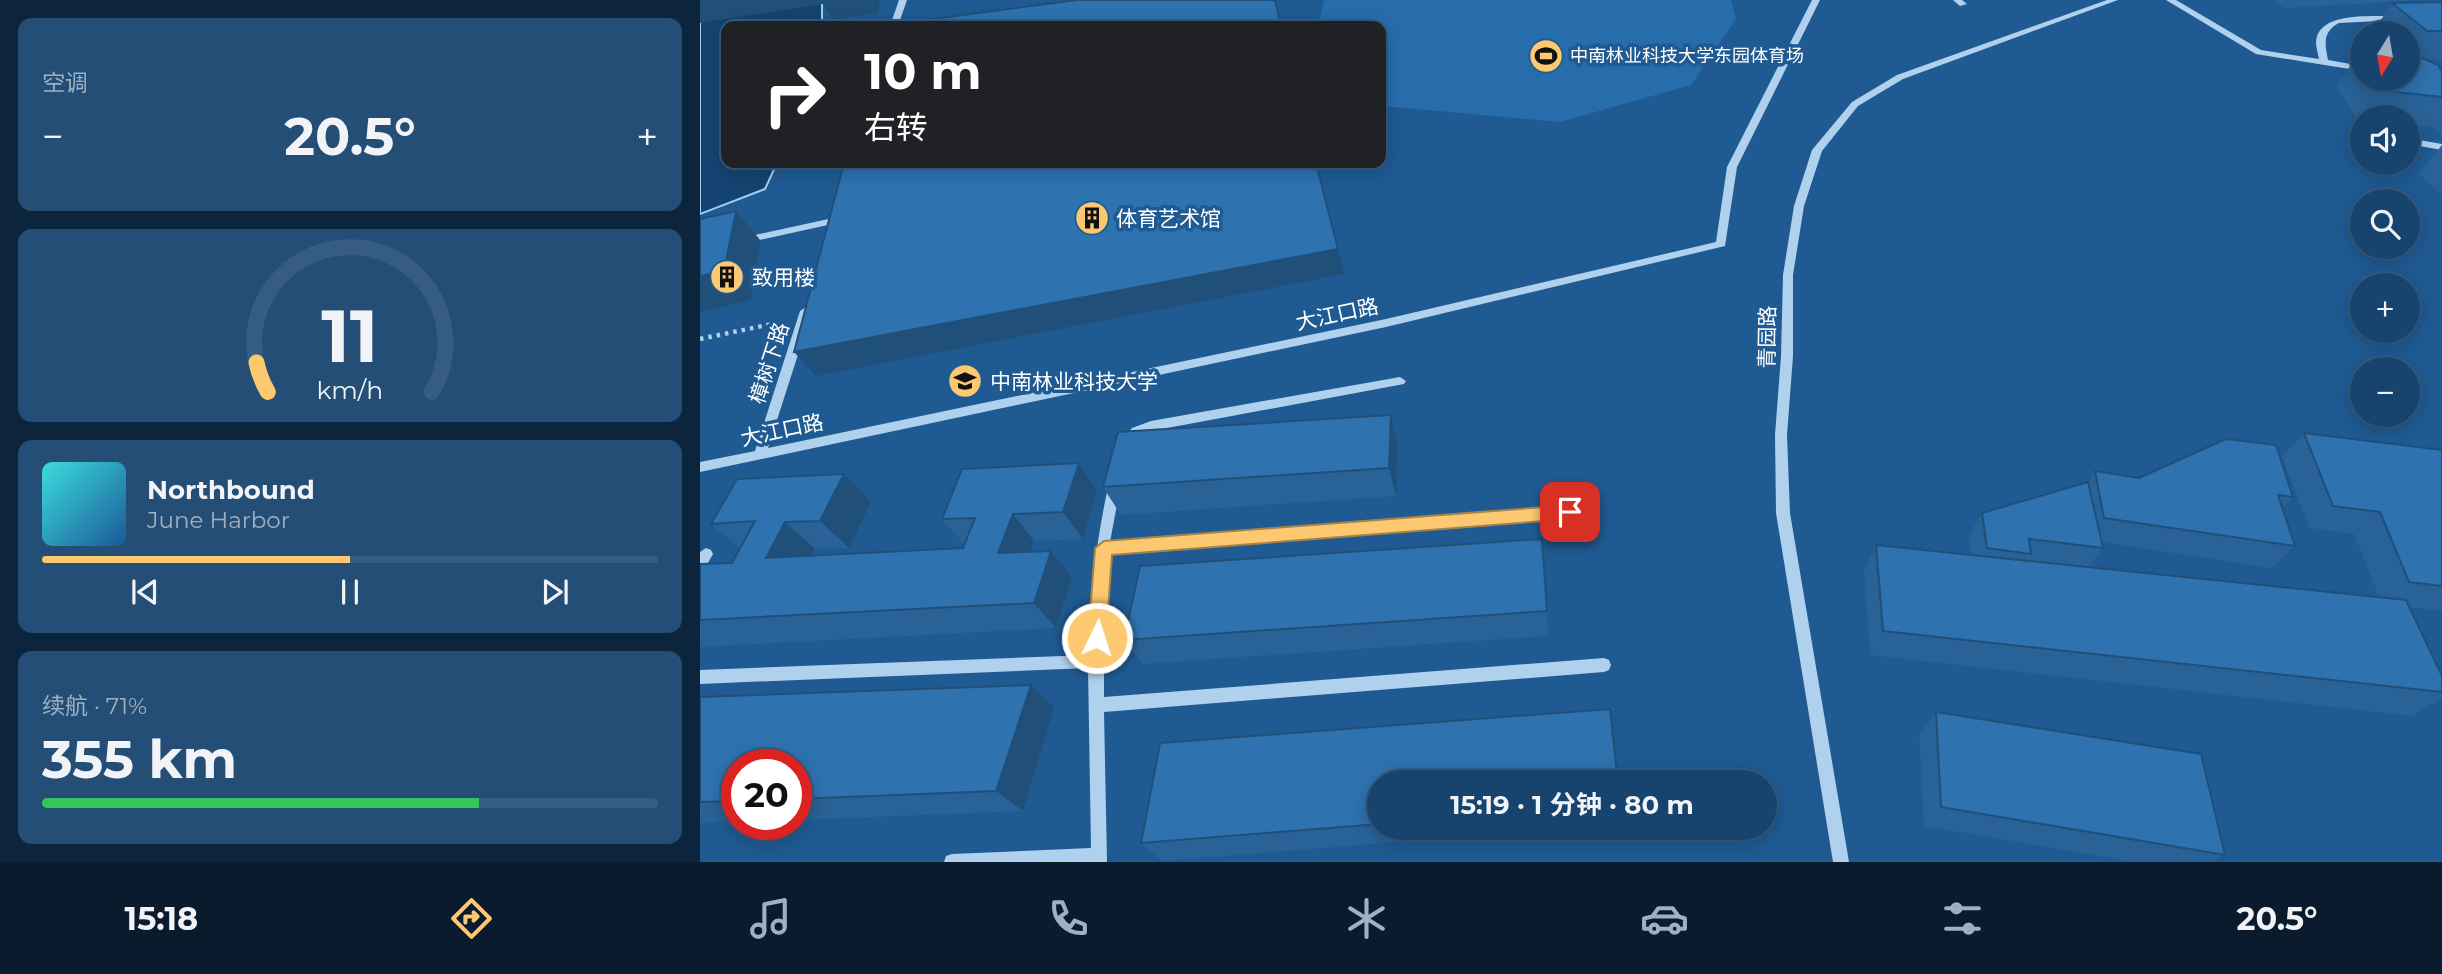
<!DOCTYPE html>
<html lang="zh">
<head>
<meta charset="utf-8">
<style>
	:root { --surface:#17446e; --page:#244e76; --text:#f1f3f6; --muted:#9eb0c2; --line:#365c81; --accent:#fcc870 }
	body { margin:0; font-family:Montserrat,"Noto Sans SC",sans-serif; background:var(--page); color:var(--text); height:100vh; display:flex; flex-direction:column; font-size:26px; white-space:nowrap }
	* { box-sizing:border-box; margin:0 }
	p { font-size:23px; color:var(--muted) }
	.icon { flex:none; width:38px; height:38px; fill:none; stroke:currentColor; stroke-width:2; stroke-linecap:round; stroke-linejoin:round }
	.map { position:relative; flex:1; overflow:hidden }
	.panel { display:flex; flex-direction:column; gap:18px; padding:18px; background:#0d253c; width:700px }
	.panel>* { flex:none }
	.top-card { position:absolute; left:21px; top:21px; width:665px; height:147px; border-radius:14px; box-shadow:0 4px 18px #0003,0 0 0 2px var(--line); background:#202124; color:#fff; overflow:hidden }
	.needle { width:46px; rotate:191deg }
	.fabs { position:absolute; left:1650px; top:21px; display:grid; gap:14px }
	.fabs a { display:grid; place-items:center; width:70px; height:70px; border-radius:50%; background:var(--surface); box-shadow:0 4px 18px #0003,0 0 0 2px var(--line); font-size:35px }
	.speed { position:absolute; left:21px; top:749px; display:flex; gap:14px; font-size:35px; font-weight:700; text-align:center }
	.speed>* { display:grid; place-content:center; width:91px; height:91px; border-radius:50%; background:var(--surface); box-shadow:0 4px 18px #0003,0 0 0 2px var(--line); line-height:1 }
	.speed .limit { border:10px solid #d22; background:#fff; color:#111 }
	.pin { position:absolute; display:grid; place-items:center; width:60px; height:60px; color:#fff; margin:-30px; border-radius:14px; box-shadow:0 4px 10px #0006 }
	.me { position:absolute; width:77px; margin:-38px; rotate:4deg; stroke-linejoin:round; filter:drop-shadow(0 0 5px #0008) }
	.turn { display:flex; align-items:center; gap:24px; height:147px; padding:0 28px; font-size:32px }
	.turn .icon { width:91px; height:91px; stroke-width:2.5 }
	.turn b { display:block; font-size:49px; line-height:60px }
	.big { font-size:52px; font-weight:700; line-height:1.1 }
	.panel .widget { flex:1; display:flex; flex-direction:column; justify-content:center; gap:10px; min-width:0; padding:0 24px; border-radius:14px; background:var(--page) }
	.panel .dial { align-items:center; gap:0 }
	.dial svg { height:182px; overflow:visible; fill:none; stroke:var(--line); stroke-width:7; stroke-linecap:round; text-anchor:middle }
	.dial text { fill:var(--text); stroke:none }
	.song { display:flex; align-items:center; gap:21px }
	.cover { width:84px; height:84px; border-radius:10px; background:linear-gradient(135deg,hsl(180 70% 55%),hsl(210 70% 35%)) }
	.played { height:7px; border-radius:4px; background:linear-gradient(90deg,var(--accent) 50%,var(--line) 50%) }
	.keys { display:flex; justify-content:space-around; direction:ltr }
	.heat { display:flex; justify-content:space-between; align-items:center; font-size:38px; direction:ltr }
	.charge { height:10px; border-radius:5px; background:linear-gradient(90deg,#34c759 71%,var(--line) 0) }
	.trip { position:absolute; left:667px; top:770px; width:410px; height:70px; border-radius:35px; background:var(--surface); box-shadow:0 4px 18px #0003,0 0 0 2px var(--line); font-weight:700; line-height:70px; text-align:center }
	.dock { display:flex; height:112px; justify-content:space-around; align-items:center; background:#091b2c; color:var(--muted) }
	.dock .icon { width:49px; height:49px }
	.dock .current { color:var(--accent) }
	.dock b { font-size:32px; color:var(--text) }
	main { display:flex; flex:1; min-height:0 }
	.map>svg:first-child { display:block }
	.green { fill:#286dab }
	.water { fill:#154371; stroke:#a4cdef; stroke-width:2 }
	.lines { fill:none; stroke-linecap:round; stroke-linejoin:round }
	.path { stroke:#b0d1ee; stroke-width:4.5; stroke-dasharray:3.5 5; stroke-linecap:butt }
	.minor { fill:#b0d1ee; fill-rule:evenodd }
	.wall { fill:#286296 }
	.shaded-wall { fill:#20507a }
	.building { fill:#2e72af; stroke:#20507a; stroke-width:2 }
	.route { fill:#fcc870; stroke:#a48249; stroke-width:2 }
	.labels { text-anchor:middle; dominant-baseline:central; stroke-width:7; stroke-linejoin:round; paint-order:stroke }
	.far-poi-label { font-size:18px; fill:#fff; stroke:#1f5a92; text-anchor:start }
	.poi-label { font-size:21px; fill:#fff; stroke:#1f5a92; text-anchor:start }
	.street-label { font-size:21px; fill:#fff; stroke:#1f5a92 }
</style>
</head>
<body>
<main>
<section class="panel">
<div class="widget"><p>空调</p>
<div class="heat"><a>−</a><b class="big">20.5°</b><a>+</a></div>
</div>
<div class="widget dial"><svg viewBox="0 0 100 80">
<path d="M14 69A42 42 0 1 1 86 69"/>
<path d="M14 69A42 42 0 0 1 9 56" stroke="#fcc870"/>
<text x="50" y="56" font-size="32" font-weight="700">11</text>
<text x="50" y="72" font-size="11">km/h</text>
</svg></div>
<div class="widget">
<div class="song"><i class="cover"></i><div><b>Northbound</b><p>June Harbor</p></div></div>
<div class="played"></div>
<div class="keys"><svg class="icon" aria-label="previous" viewBox="0 0 24 24"><path d="M18 5L8 12l10 7zM5 5v14"/></svg><svg class="icon" aria-label="pause" viewBox="0 0 24 24"><path d="M8 5v14M16 5v14"/></svg><svg class="icon" aria-label="next" viewBox="0 0 24 24"><path d="M6 5l10 7-10 7zM19 5v14"/></svg></div>
</div>
<div class="widget"><p>续航 · 71%</p><b class="big">355 km</b><div class="charge"></div></div>
</section>
<div class="map">
<svg width="1742" height="862" viewBox="0 0 1742 862">
	<rect width="100%" height="100%" fill="#1f5a92"/>
	<!-- green -->
	<path class="green" d="M624,0H1031L1036,19L991,85L860,122L683,106L681,26H618Z"/>
	<!-- water -->
	<path class="water" d="M122,0V26H26V163H77L65,189L0,214V15Z"/>
	<g class="lines">
		<!-- path -->
		<path class="path" d="M0,339L72,324"/>
		<!-- minor -->
		<g class="minor">
			<path d="M199,0H207L198,26H190Z"/>
			<path d="M1112,0H1120L1037,167L1025,246L686,327L0,472V462L55,451L100,311L106,307L112,311L68,448L686,319L1016,242L1027,167Z"/>
			<path d="M1253,0H1262L1267,4L1260,6Z"/>
			<path d="M1407,0H1418L1203,79L1158,106L1122,151L1104,206L1093,275V356L1087,435L1090,513L1149,862H1133L1076,513L1075,435L1081,356L1083,275L1094,206L1112,150L1152,102L1197,75Z"/>
			<path d="M1466,0H1476L1561,50L1619,59C1618,54 1616,47 1616,42C1618,10 1676,17 1699,16L1703,18L1699,20L1639,23C1622,32 1625,44 1628,60L1662,66V71L1556,54Z"/>
			<path d="M1708,138L1742,144V150L1708,144Z"/>
			<path d="M133,218L137,219V223L41,244L36,241L41,238Z"/>
			<path d="M700,377L706,381L704,384L451,431C448,432 445,432 442,434C434,438 433,447 423,444L421,441L432,428L451,421Z"/>
			<path d="M415,478L420,479L421,483L410,542L870,507L875,508L877,512L875,516L870,517L409,553L404,622V697L904,658L909,660L911,665L909,670L904,672L404,712L407,862H244L246,856L252,854L391,848L388,668L0,684V670L389,655C390,596 396,540 409,483L410,479Z"/>
			<path d="M6,548L11,550L13,554L5,568L0,570V552Z"/>
		</g>
	</g>
	<!-- wall -->
	<g class="wall">
		<path d="M1574,0H1723L1584,8Z"/>
		<path d="M1742,2V61L1740,59L1726,60L1742,69V136L1741,135L1736,128L1708,125V117H1662V120H1657L1637,85L1657,56L1662,54V79H1708V33H1675L1673,32L1692,3Z"/>
		<path d="M1742,145V195L1719,173Z"/>
		<path d="M691,415L697,443L696,496L421,515L403,487Z"/>
		<path d="M1604,433L1742,450V611L1709,607L1742,676V698L1712,716L1170,655L1164,571L1176,545L1271,555L1269,535L1282,513L1388,482L1395,471L1593,497L1583,508L1595,546L1571,568L1402,542L1403,548L1388,567L1679,597L1654,534L1609,528L1582,456Z"/>
		<path d="M379,463L397,491L383,539L334,541L330,552L372,577L356,628L0,647V564L32,563L40,548L11,524L144,474L171,502L149,548L115,549L112,555L263,548L264,544L242,519Z"/>
		<path d="M847,611L848,636L443,664L424,640Z"/>
		<path d="M0,697L354,708L323,811L96,820V765H37V822L0,823Z"/>
		<path d="M1236,712L1525,855L1511,862H1434L1224,826L1219,734Z"/>
		<path d="M679,782V828H873L462,861L441,843Z"/>
	</g>
	<!-- shaded-wall -->
	<g class="shaded-wall">
		<path d="M0,0H180L178,13L133,20L123,4L0,23Z"/>
		<path d="M36,211L61,241L51,300L0,312V276Z"/>
		<path d="M638,249L644,274L116,376L94,352Z"/>
		<path d="M691,415L697,443L696,496L689,468Z"/>
		<path d="M379,463L397,491L383,539L363,512Z"/>
		<path d="M144,474L171,502L149,548L120,521Z"/>
		<path d="M313,514L334,541L321,580L298,553Z"/>
		<path d="M85,522L115,549L97,584L66,558Z"/>
		<path d="M351,551L372,577L356,628L334,603Z"/>
		<path d="M331,685L354,708L323,811L296,791Z"/>
	</g>
	<!-- building -->
	<g class="building">
		<path d="M377,0H575L581,26H181Z"/>
		<path d="M1742,2V31H1727L1692,3Z"/>
		<path d="M1662,54V65L1657,56Z"/>
		<path d="M1708,56L1720,57L1738,65L1741,70L1742,69V97L1678,90L1671,79H1708Z"/>
		<path d="M144,163H616L638,249L94,352Z"/>
		<path d="M36,211L24,271L0,276V219Z"/>
		<path d="M691,415L689,468L403,487L418,432Z"/>
		<path d="M1604,433L1742,450V586L1709,582L1680,512L1633,506Z"/>
		<path d="M1526,439L1576,445L1593,497L1578,495L1595,546L1404,518L1395,471L1439,478Z"/>
		<path d="M379,463L363,512L313,514L298,553L351,551L334,603L0,620V564L32,563L55,521L11,524L37,479L144,474L120,521L85,522L66,558L263,548L275,518L242,519L262,469Z"/>
		<path d="M1388,482L1403,548L1329,539L1331,554L1287,548L1282,513Z"/>
		<path d="M842,539L847,611L424,640L440,566Z"/>
		<path d="M1176,545L1706,600L1742,676V692L1183,631Z"/>
		<path d="M331,685L296,791L96,799V765H37V801L0,802V697Z"/>
		<path d="M910,709L918,782H679V824L441,843L460,743Z"/>
		<path d="M1236,712L1501,754L1525,855L1241,807Z"/>
	</g>
	<!-- route -->
	<path class="route" d="M870,505L879,512L870,519L412,555L406,638L404,644L397,647L390,644L388,638L395,548L404,541Z"/>
	<!-- icons -->
	<defs>
		<g id="stadium-disc" transform="scale(1.75)"><circle r="9.5" fill="#fcc870" stroke="#1f5a92"/><path d="M0-5a6.5 5 0 1 0 0 10a6.5 5 0 1 0 0-10ZM-3.5-1.8h7v3.6h-7Z" fill="#111"/></g>
		<g id="building-disc" transform="scale(1.75)"><circle r="9.5" fill="#fcc870" stroke="#1f5a92"/><path d="M-4-6H4V6H1V3H-1V6H-4ZM-2.5-4.3h1.7v1.8h-1.7ZM.8-4.3h1.7v1.8H.8ZM-2.5-1h1.7V.8h-1.7ZM.8-1h1.7V.8H.8Z" fill="#111"/></g>
		<g id="university-disc" transform="scale(1.75)"><circle r="9.5" fill="#fcc870" stroke="#1f5a92"/><path d="M0-5L7-2L0 1L-7-2ZM-4 1L0 2.5L4 1V4Q0 6-4 4Z" fill="#111"/></g>
	</defs>
	<g fill-rule="evenodd">
		<use href="#stadium-disc" x="846" y="56"/>
		<use href="#building-disc" x="392" y="218"/>
		<use href="#building-disc" x="27" y="277"/>
		<use href="#university-disc" x="265" y="381"/>
	</g>
	<g class="labels">
		<!-- far-poi labels -->
		<g class="far-poi-label">
			<text x="870" y="56">中南林业科技大学东园体育场</text>
		</g>
		<!-- poi labels -->
		<g class="poi-label">
			<text x="416" y="218">体育艺术馆</text>
			<text x="52" y="277">致用楼</text>
			<text x="290" y="381">中南林业科技大学</text>
		</g>
		<!-- street labels -->
		<g class="street-label">
			<text transform="translate(637 314) rotate(-12)">大江口路</text>
			<text transform="translate(1067 337) rotate(-89)">青园路</text>
			<text transform="translate(69 363) rotate(-72)">樟树下路</text>
			<text transform="translate(82 430) rotate(-12)">大江口路</text>
		</g>
	</g>
</svg>
<div class="fabs">
<a><svg class="needle" viewBox="-14 -14 28 28"><path d="M0-13l5 13h-10z" fill="#e53935"/><path d="M0 13l5-13h-10z" fill="#9eb0c2"/></svg></a>
<a><svg class="icon" aria-label="sound" viewBox="0 0 24 24"><path d="M4 9h4l5-4v14l-5-4H4zM17 9q2 3 0 6"/></svg></a>
<a><svg class="icon" aria-label="search" viewBox="0 0 24 24"><circle cx="10" cy="10" r="6"/><path d="M15 15l6 6"/></svg></a>
<a>+</a>
<a>−</a>
</div>
<div class="speed"><div class="limit">20</div></div>
<div class="pin" style="left:870px;top:512px;background:#d93025"><svg class="icon" aria-label="arrive" viewBox="0 0 24 24"><path d="M6 21V4h12l-3 4 3 4H6"/></svg></div>
<svg class="me" style="left:397px;top:638px" viewBox="-20 -20 40 40"><circle r="17" fill="#fcc870" stroke="#fff" stroke-width="3"/><path d="M0-11L8 9 0 5-8 9z" fill="#fff"/></svg>
<div class="trip">15:19 · 1 分钟 · 80 m</div>
<div class="top-card">
<div class="turn"><svg class="icon" aria-label="right" viewBox="0 0 24 24"><path d="M7 20v-9h11M14 6l5 5-5 5"/></svg><div><b>10 m</b>右转</div></div>
</div>
</div>
</main>
<nav class="dock">
<b>15:18</b>
<svg class="icon current" aria-label="directions" viewBox="0 0 24 24"><path d="M12 3l9 9-9 9-9-9zM9 14v-3h6M13 9l2 2-2 2"/></svg>
<svg class="icon" aria-label="music" viewBox="0 0 24 24"><path d="M9 18V5l10-2v13"/><circle cx="6" cy="18" r="3"/><circle cx="16" cy="16" r="3"/></svg>
<svg class="icon" aria-label="phone" viewBox="0 0 24 24"><path d="M5 4h4l2 5-3 2q2 4 5 5l2-3 5 2v4C11 20 4 13 5 4z"/></svg>
<svg class="icon" aria-label="climate" viewBox="0 0 24 24"><path d="M12 3v18M4 7l16 10M4 17L20 7"/></svg>
<svg class="icon" aria-label="car" viewBox="0 0 24 24"><path d="M5 17H2v-5l4-1 3-4h7l3 4 3 1v5h-3M9 17h6M6 11h13"/><circle cx="7" cy="17" r="2"/><circle cx="17" cy="17" r="2"/></svg>
<svg class="icon" aria-label="filters" viewBox="0 0 24 24"><path d="M4 7h16M4 17h16"/><circle cx="9" cy="7" r="2"/><circle cx="15" cy="17" r="2"/></svg>
<b>20.5°</b>
</nav>
</body>
</html>
